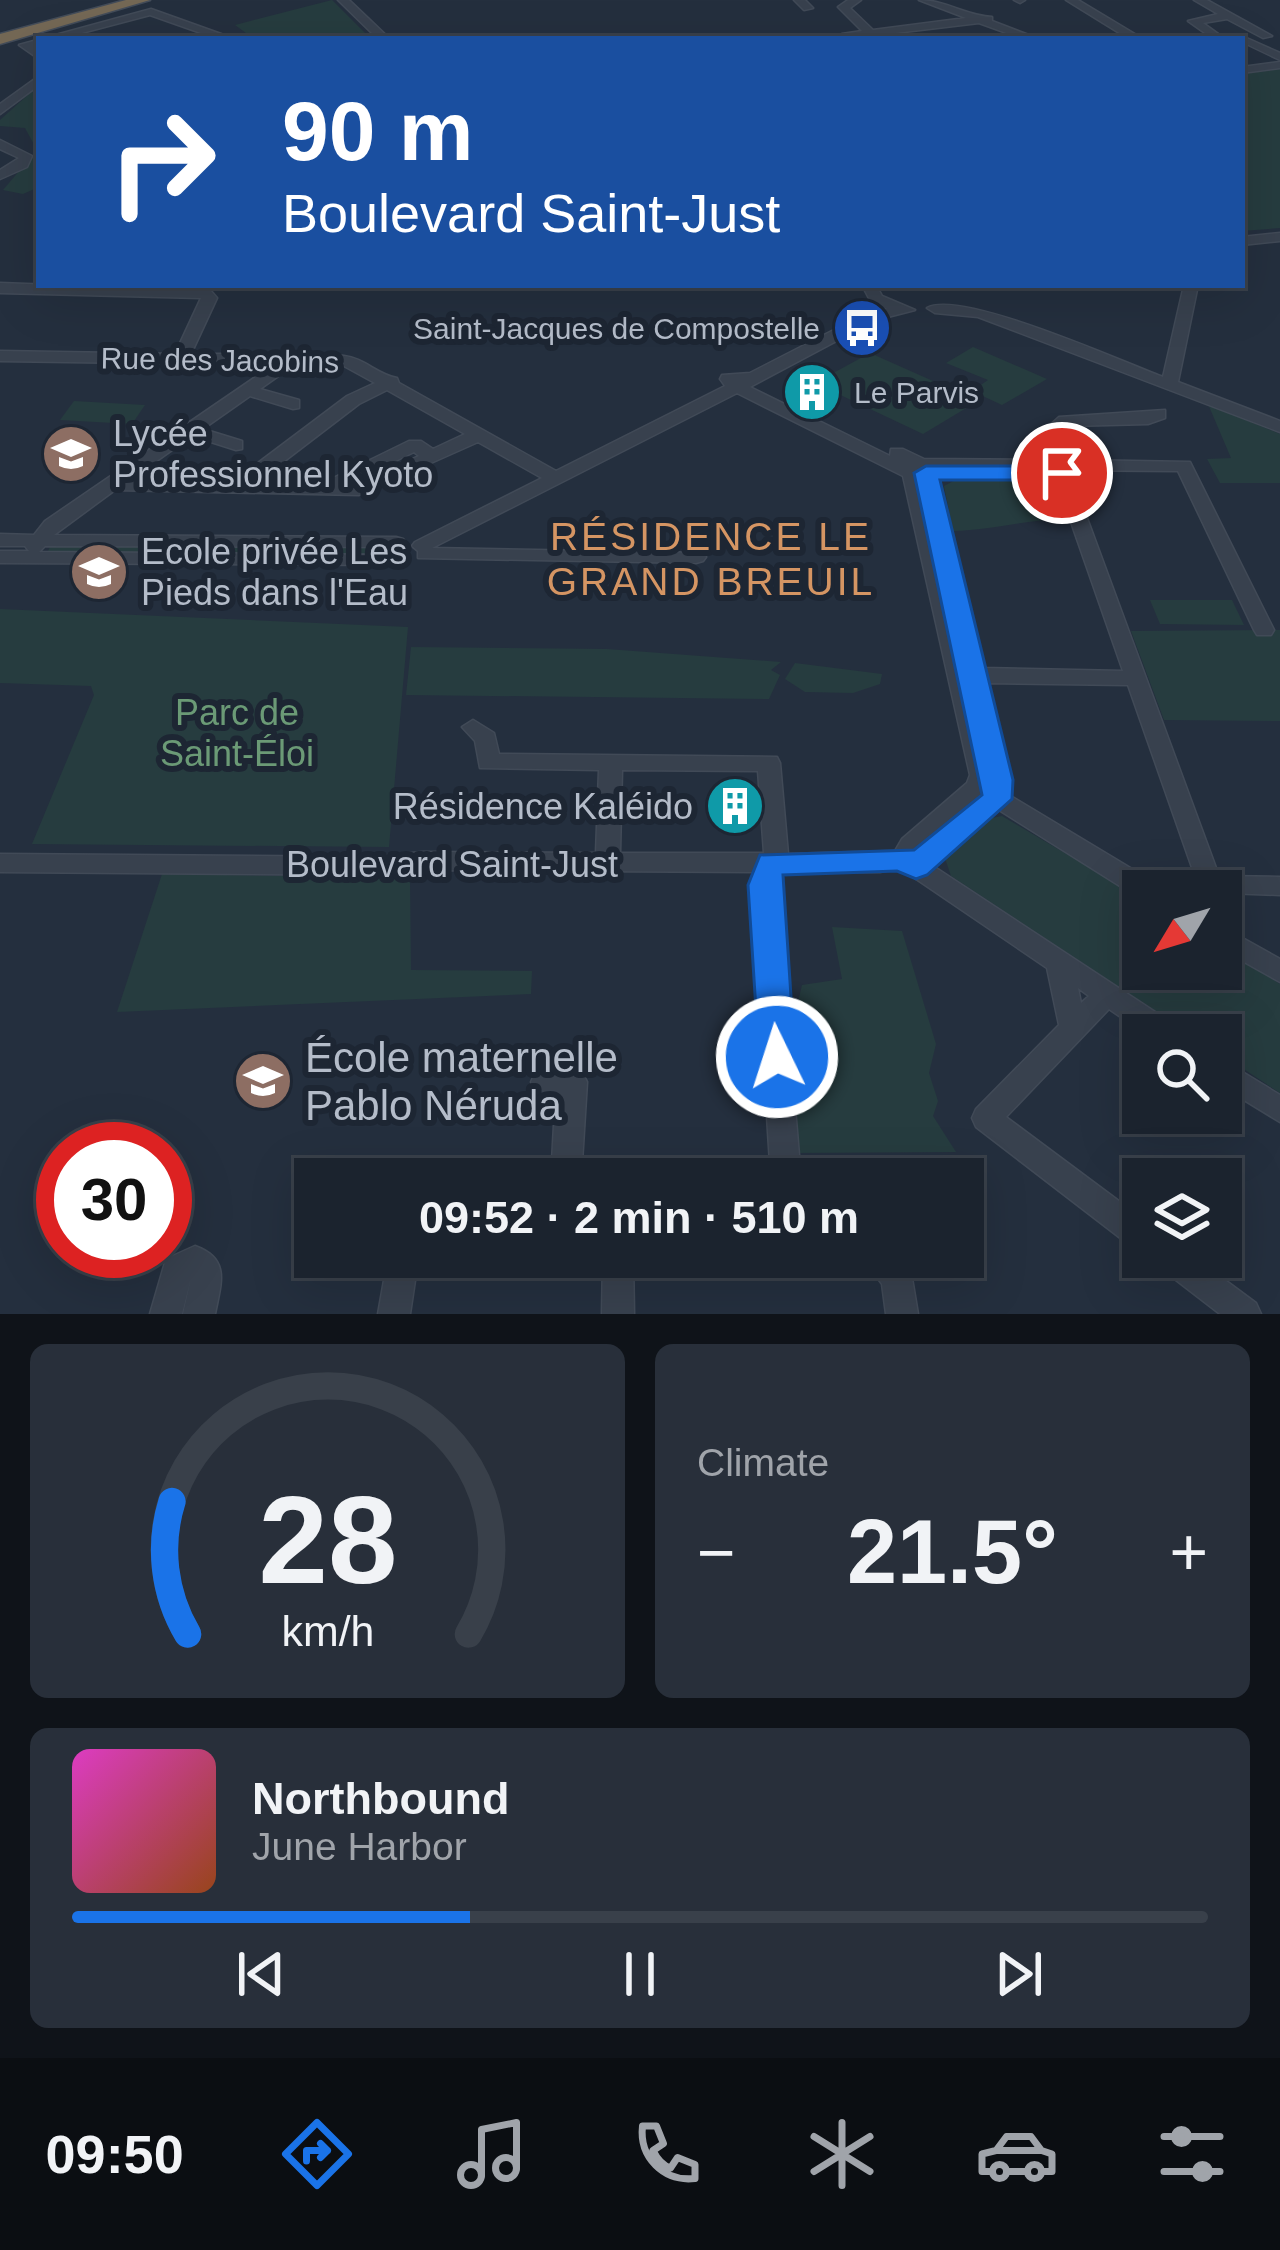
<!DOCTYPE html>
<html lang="en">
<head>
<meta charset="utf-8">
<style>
	:root { --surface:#1b232e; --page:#282f3a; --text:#f1f3f6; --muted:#a0a4aa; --line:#39404a; --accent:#1a73e8 }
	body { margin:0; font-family:Arial,sans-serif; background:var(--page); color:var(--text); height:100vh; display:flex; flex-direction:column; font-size:45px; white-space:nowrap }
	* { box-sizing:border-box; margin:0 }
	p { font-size:39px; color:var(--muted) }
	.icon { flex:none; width:66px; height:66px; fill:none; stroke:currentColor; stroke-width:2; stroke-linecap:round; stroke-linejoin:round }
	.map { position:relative; height:1314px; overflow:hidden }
	.details { display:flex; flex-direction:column; gap:30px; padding:30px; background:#0f1319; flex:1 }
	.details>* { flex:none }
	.top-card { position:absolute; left:36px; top:36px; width:1209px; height:252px; border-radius:0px; box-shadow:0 12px 48px #0002,0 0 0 3px var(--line); background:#1a4fa0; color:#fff; overflow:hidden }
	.needle { width:78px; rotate:232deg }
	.fabs { position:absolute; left:1122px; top:870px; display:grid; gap:24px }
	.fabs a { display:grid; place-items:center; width:120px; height:120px; border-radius:0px; background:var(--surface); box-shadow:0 12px 48px #0002,0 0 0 3px var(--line); font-size:60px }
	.speed { position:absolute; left:36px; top:1122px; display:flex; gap:24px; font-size:60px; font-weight:700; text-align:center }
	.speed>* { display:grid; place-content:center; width:156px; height:156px; border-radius:50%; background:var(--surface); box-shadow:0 12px 48px #0002,0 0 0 3px var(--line); line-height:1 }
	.speed .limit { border:18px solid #d22; background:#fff; color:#111 }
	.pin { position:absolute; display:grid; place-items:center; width:102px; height:102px; color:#fff; margin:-51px; border:6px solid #fff; border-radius:50%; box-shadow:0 3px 12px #0007 }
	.me { position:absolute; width:132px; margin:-66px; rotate:356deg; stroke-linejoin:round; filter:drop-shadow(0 0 9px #0008) }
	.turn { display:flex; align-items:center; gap:42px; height:252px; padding:0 48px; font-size:54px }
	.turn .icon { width:156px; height:156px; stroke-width:2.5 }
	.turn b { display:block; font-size:84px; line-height:102px }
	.big { font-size:90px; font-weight:800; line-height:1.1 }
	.details .card { flex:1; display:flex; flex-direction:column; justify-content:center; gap:18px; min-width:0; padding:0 42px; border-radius:18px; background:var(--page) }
	.details .dial { align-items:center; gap:0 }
	.dial svg { height:312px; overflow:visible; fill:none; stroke:var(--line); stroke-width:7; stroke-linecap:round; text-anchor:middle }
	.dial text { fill:var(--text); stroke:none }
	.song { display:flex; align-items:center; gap:36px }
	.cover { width:144px; height:144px; border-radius:18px; background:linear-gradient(135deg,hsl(310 70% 55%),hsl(20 70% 35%)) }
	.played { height:12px; border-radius:6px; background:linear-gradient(90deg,var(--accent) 35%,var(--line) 35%) }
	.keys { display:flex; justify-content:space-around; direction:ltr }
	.heat { display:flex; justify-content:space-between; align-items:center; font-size:66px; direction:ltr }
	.details .tiles { flex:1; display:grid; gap:30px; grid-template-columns:1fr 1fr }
	.card:last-child { grid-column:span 2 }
	.trip { position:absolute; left:294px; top:1158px; width:690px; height:120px; border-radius:0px; background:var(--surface); box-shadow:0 12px 48px #0002,0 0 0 3px var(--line); font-weight:800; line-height:120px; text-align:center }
	.dock { display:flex; height:192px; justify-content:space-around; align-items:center; background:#0b0e12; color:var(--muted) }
	.dock .icon { width:84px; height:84px }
	.dock .on { color:var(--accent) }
	.dock b { font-size:54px; color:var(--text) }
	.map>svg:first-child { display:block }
	.green { fill:#263c3f }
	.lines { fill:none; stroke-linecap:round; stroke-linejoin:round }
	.minor-casing { stroke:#414a57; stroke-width:3 }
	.highway-casing { stroke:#434c59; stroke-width:3 }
	.minor { fill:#38414e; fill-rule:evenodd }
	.highway { fill:#746855; fill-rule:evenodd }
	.route { fill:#1a73e8; stroke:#114b97; stroke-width:3 }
	.labels { text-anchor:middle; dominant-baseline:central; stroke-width:12; stroke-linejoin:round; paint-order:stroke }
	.far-poi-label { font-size:30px; fill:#b4bcc9; stroke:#1d2633; text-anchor:end }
	.far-street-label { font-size:30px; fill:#b4bcc9; stroke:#1d2633 }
	.poi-label { font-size:36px; fill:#b4bcc9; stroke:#1d2633; text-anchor:start }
	.park-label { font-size:36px; fill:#6b9a76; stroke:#1d2633 }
	.street-label { font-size:36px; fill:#b4bcc9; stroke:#1d2633 }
	.neighbourhood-label { font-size:39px; letter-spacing:3px; fill:#d59563; stroke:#1d2633 }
	.near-poi-label { font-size:42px; fill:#b4bcc9; stroke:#1d2633; text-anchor:start }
</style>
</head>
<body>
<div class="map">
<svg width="1280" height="1314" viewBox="0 0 1280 1314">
	<rect width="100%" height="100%" fill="#242f3e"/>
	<!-- green -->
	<g class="green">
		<path d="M332,0L371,39L231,37L246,33L235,25Z"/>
		<path d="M1280,69V228L1242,231V74Z"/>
		<path d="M39,85V187L23,194L3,190L37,150L25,128L0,126V120Z"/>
		<path d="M973,347L1047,379L1002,405L972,391L988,380L946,363Z"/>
		<path d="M870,353L978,401L923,434L815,383Z"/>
		<path d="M74,401L145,405L132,424L60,420Z"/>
		<path d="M1208,404L1280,434V483H1220L1207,459L1231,458Z"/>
		<path d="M961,477L1050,478L1067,519C1027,519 993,530 953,531L944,486Z"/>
		<path d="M52,543L370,546L367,558L46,555Z"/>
		<path d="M1150,600H1232L1244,625L1160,624Z"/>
		<path d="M0,609L408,627L389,847L32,844L94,695L91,686L0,683Z"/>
		<path d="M1280,630V721L1164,720L1131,631Z"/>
		<path d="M411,647L607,649L781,662L771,670L780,675L769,699L406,695Z"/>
		<path d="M795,663L882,674L880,684L853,693L805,692L785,679Z"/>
		<path d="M1002,816L1143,899V969H1221V947L1280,984V1093L1221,1054V1035H1192L951,876L945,858L992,818Z"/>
		<path d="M162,874L410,878L411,970L532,971L531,994L117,1012Z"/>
		<path d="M832,927L902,931L936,1044L929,1073L938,1101L933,1116L956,1152L791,1153L778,1007L798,1002L802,985L842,979Z"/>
	</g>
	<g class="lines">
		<!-- minor casing -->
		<g class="minor-casing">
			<g id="minor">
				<path d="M338,0H349L390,39H378Z"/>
				<path d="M794,0H805L813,8L804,10Z"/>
				<path d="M848,0H861L850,8L873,30L966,18L919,0C945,0 967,16 992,17V21L1039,39H1023L979,23L845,39L842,34L862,31L838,7Z"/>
				<path d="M1014,0H1025L1020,3Z"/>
				<path d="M1066,0H1078L1143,39H1129Z"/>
				<path d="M1194,0H1207L1272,36L1263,38L1227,19L1203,23L1221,36L1212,38L1188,21L1218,14Z"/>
				<path d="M151,9L235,39H218L150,15L59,39H39V44L33,46L39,50V59L19,45Z"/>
				<path d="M1242,36L1280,53V60L1236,39Z"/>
				<path d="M1280,62V68L1242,73V67Z"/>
				<path d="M39,76V85L0,114V104Z"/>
				<path d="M0,140L32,156L27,167L0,179V170L19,158L0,149Z"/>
				<path d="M1280,233V241L1242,245V237Z"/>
				<path d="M0,283L211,291L217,298L191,354C242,355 294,350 344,356C364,358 378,375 397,378L399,383L556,471L725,386L720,379L722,375L750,373L867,313L887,309L871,302L862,285H876L882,296L915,310L876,320L750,387L890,456L891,449H903L924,459L1056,460L1049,426L1059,417L1165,410V418L1148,424L1069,426L1074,460L1190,462L1274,630L1271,635H1257L1254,630L1178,471L937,469L948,526L946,530H934L942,564L949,562L959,568L983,668L1123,671L1071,522L1080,516L1087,518L1219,876L1280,877V895L1175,891L1178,884L1196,879L1128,685L986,683L1009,780V795L1157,884L1160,891H1143V899L1139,898L999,810L933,866L1178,1027L1182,1035H1147L1109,1009L1006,1117L1143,1219V1251L1132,1247L976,1127L972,1118L976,1109L1059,1025L1047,968L900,868L880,872H780L776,881L801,1179H771L752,881L756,872L423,870L368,875L0,872V854L368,857L423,852L596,853L599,770L480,768L475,741L462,727L473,720L494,733L499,754L777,757L780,763L788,854L895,851L902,839L967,783L970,775L903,476L737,393L432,548L703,553L706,557L703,561L696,563L418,558V551L412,546L415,542L542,478L478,442L359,495L115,490L54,535L396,537L403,539L406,543L403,547L45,546L39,552L392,555L399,557L402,561L399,565L0,563V551H29L25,546H0V534L34,535L45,521L273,365L0,361V351L175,354L201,298L0,293ZM294,365L344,366L375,383L347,396L234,481L131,479L192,436L236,450L242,449V441L203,429L250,396L293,409L299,408V400L260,389ZM387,390L465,434L433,449L421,441H409L321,484L257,482L359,404ZM414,452L419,456L356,484H348ZM622,770L758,771L764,853H620ZM980,799H981L919,851ZM1078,988L1089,996L1081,1003Z"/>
				<path d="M1184,285H1198L1178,382L1280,421V432L978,317L935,313L927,308C960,289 1121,361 1163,377Z"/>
				<path d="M1221,926L1280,959V982L1221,949Z"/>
				<path d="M555,1057L577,1062L587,1082L581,1179H551L555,1107L539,1100L531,1082L539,1064Z"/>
				<path d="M1221,1059L1280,1095V1122L1221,1086Z"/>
				<path d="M195,1246C231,1259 221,1283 215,1314H183L191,1278L182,1314H150L166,1259Z"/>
				<path d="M391,1257H425L416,1274L410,1314H378L386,1269Z"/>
				<path d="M603,1257H633L634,1314H602Z"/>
				<path d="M862,1257H897L912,1278L918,1314H886L882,1284Z"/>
				<path d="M1155,1257H1194L1256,1303L1261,1314H1220L1159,1267Z"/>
			</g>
		</g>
		<!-- highway casing -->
		<g class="highway-casing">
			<path id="highway" d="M126,0H150L0,44V34Z"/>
		</g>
		<!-- minor -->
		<use href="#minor" class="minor"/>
		<!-- highway -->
		<use href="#highway" class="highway"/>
	</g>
	<!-- route -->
	<path class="route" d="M926,466H1062L1074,473L1062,480H940L1013,780L1012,799L927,875L916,879L897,871L783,875L795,1057L790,1067L777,1072L765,1067L759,1057L748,885L760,855L914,850L982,795L914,473Z"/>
	<!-- icons -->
	<defs>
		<g id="bus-disc" transform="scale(3)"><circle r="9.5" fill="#1a4fb4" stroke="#1d2633"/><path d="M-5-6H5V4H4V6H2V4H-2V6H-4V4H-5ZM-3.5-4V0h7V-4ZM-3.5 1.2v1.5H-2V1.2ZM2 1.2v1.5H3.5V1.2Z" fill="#fff"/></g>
		<g id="building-disc" transform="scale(3)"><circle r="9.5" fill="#0f9aa8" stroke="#1d2633"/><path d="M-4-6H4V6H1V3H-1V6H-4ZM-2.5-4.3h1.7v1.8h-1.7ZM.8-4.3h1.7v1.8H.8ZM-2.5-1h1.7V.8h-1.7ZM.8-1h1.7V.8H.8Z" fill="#fff"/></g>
		<g id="school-disc" transform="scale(3)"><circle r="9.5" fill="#8d6e63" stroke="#1d2633"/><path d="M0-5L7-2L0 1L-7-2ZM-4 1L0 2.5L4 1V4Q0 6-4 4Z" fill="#fff"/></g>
	</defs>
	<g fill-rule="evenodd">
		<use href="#bus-disc" x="862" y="328"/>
		<use href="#building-disc" x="812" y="392"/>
		<use href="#school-disc" x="71" y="454"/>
		<use href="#school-disc" x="99" y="572"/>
		<use href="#building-disc" x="735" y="806"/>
		<use href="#school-disc" x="263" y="1081"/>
	</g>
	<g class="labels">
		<!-- far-poi labels -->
		<g class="far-poi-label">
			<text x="820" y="328">Saint-Jacques de Compostelle</text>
			<text x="854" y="392" text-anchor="start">Le Parvis</text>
		</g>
		<!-- far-street labels -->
		<g class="far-street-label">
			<text transform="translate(220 360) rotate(1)">Rue des Jacobins</text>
		</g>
		<!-- poi labels -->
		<g class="poi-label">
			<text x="113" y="433">Lycée<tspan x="113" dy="41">Professionnel Kyoto</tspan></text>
			<text x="141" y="551">Ecole privée Les<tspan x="141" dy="41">Pieds dans l'Eau</tspan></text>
			<text x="693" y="806" text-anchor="end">Résidence Kaléido</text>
		</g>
		<!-- park labels -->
		<g class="park-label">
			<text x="237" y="712">Parc de<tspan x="237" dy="41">Saint-Éloi</tspan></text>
		</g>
		<!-- street labels -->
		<g class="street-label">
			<text x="452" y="864">Boulevard Saint-Just</text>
		</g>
		<!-- neighbourhood labels -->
		<g class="neighbourhood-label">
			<text x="711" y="536">RÉSIDENCE LE<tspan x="711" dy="45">GRAND BREUIL</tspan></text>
		</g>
		<!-- near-poi labels -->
		<g class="near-poi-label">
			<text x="305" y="1057">École maternelle<tspan x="305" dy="48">Pablo Néruda</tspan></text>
		</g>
	</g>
</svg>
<div class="fabs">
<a><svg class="needle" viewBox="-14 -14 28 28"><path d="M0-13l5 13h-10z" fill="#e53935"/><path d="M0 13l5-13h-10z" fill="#a0a4aa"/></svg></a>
<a><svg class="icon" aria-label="search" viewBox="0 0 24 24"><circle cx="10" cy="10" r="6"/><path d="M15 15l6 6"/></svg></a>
<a><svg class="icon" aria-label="layers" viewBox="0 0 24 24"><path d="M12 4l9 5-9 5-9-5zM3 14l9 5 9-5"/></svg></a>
</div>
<div class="speed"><div class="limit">30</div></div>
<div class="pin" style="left:1062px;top:473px;background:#d93025"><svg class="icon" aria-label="arrive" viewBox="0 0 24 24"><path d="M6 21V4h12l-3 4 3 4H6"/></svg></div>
<svg class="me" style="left:777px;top:1057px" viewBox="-20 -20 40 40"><circle r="17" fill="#1a73e8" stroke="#fff" stroke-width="3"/><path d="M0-11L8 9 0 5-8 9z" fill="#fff"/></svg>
<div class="trip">09:52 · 2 min · 510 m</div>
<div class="top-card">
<div class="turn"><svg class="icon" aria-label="right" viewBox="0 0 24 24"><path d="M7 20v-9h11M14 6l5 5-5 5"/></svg><div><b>90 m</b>Boulevard Saint-Just</div></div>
</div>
</div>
<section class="details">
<div class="tiles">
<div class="card dial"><svg viewBox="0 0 100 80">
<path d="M14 69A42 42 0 1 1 86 69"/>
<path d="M14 69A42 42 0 0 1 10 35" stroke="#1a73e8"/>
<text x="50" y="56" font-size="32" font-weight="700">28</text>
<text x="50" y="72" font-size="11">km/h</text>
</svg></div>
<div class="card"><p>Climate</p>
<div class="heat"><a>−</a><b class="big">21.5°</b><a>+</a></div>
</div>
<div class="card">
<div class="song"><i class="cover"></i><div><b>Northbound</b><p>June Harbor</p></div></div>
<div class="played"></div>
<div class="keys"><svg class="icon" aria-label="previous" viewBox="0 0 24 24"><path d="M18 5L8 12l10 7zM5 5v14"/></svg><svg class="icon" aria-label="pause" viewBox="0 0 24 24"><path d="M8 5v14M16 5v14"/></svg><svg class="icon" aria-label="next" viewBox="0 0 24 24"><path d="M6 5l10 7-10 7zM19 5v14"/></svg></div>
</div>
</div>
</section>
<nav class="dock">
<b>09:50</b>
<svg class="icon on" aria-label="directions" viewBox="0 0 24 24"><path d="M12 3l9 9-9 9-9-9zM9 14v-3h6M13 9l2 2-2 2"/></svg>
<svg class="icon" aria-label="music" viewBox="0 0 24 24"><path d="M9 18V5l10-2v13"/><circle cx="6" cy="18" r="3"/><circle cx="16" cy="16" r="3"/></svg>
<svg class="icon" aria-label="phone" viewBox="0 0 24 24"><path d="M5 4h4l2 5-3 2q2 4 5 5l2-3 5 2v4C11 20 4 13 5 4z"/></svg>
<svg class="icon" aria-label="climate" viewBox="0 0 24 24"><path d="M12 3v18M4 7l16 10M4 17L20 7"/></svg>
<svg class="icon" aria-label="car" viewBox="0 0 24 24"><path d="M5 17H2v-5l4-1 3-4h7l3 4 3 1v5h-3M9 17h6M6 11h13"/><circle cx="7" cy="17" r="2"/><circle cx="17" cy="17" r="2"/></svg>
<svg class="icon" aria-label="filters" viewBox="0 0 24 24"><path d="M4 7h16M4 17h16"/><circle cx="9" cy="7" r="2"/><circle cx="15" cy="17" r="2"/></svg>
</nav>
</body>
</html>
